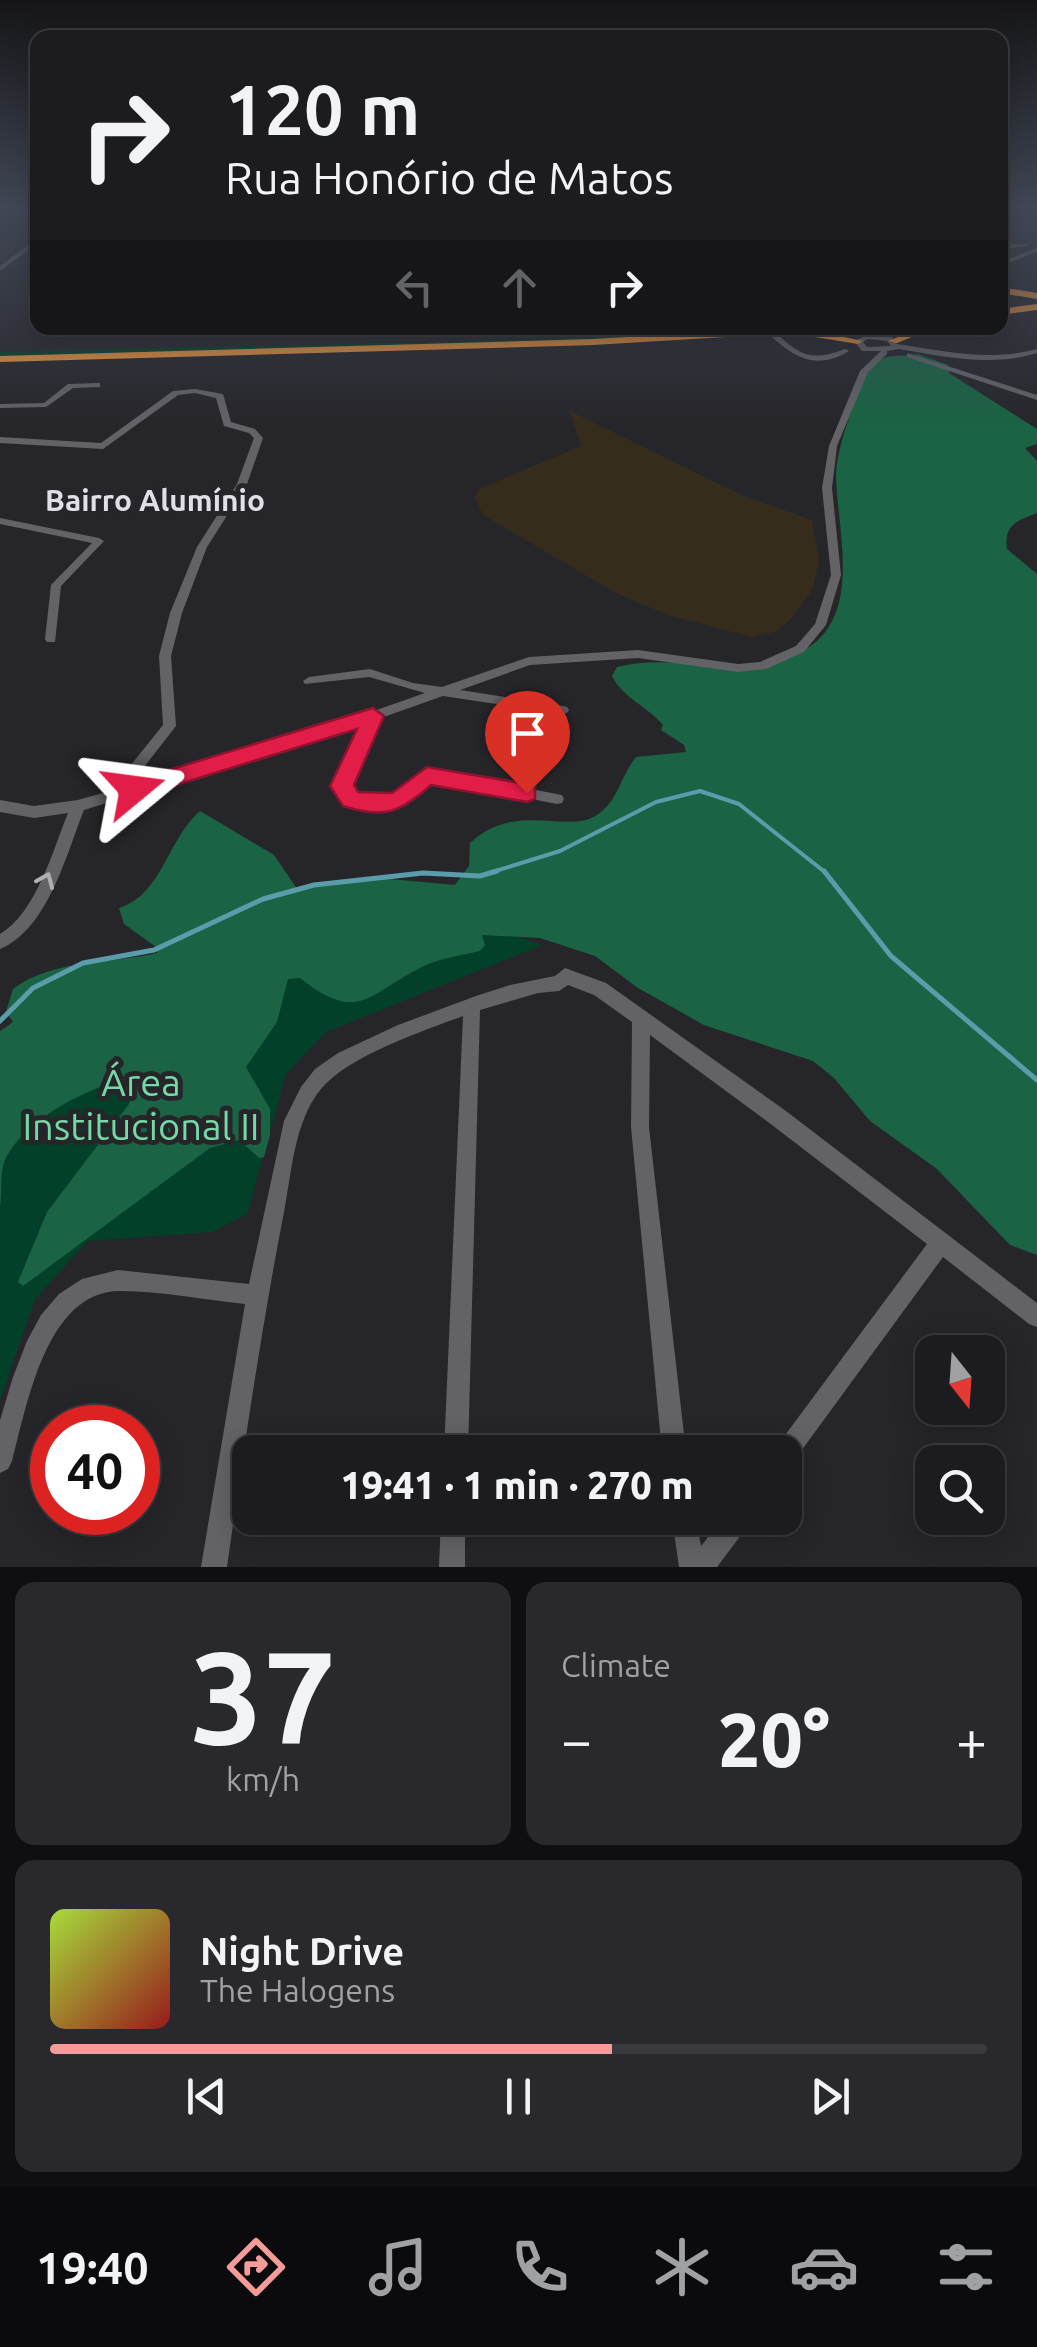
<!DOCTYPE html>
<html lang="en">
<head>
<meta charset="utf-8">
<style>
	:root { --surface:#1c1c20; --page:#29292d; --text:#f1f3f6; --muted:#a0a1a5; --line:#3a3a3e; --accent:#f59b99 }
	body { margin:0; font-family:Ubuntu,sans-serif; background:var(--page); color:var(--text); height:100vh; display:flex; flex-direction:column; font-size:38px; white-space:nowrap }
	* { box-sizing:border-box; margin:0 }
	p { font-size:32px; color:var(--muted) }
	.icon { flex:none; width:55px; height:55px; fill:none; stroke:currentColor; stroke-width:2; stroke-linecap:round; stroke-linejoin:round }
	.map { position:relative; height:1567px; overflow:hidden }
	.panel { display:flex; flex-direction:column; gap:15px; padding:15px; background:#0f0f12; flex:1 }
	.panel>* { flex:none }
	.hud { position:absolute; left:30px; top:30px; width:978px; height:305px; border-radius:20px; box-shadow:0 5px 25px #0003,0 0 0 2px var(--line); background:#1c1c20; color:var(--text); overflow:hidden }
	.needle { width:65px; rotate:163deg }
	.fabs { position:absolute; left:915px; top:1335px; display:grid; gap:20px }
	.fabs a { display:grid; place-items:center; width:90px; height:90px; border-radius:20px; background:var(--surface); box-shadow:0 5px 25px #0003,0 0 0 2px var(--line); font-size:50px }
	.speed { position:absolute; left:30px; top:1405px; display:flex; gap:20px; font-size:50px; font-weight:700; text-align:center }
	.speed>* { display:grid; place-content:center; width:130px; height:130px; border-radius:50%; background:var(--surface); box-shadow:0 5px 25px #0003,0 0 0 2px var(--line); line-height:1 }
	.speed .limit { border:15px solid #d22; background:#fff; color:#111 }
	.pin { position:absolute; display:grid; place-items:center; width:85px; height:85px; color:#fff; margin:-102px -42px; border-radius:50% 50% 50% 0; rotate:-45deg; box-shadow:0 0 10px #0007 }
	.pin .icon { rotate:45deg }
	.me { position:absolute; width:110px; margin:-55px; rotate:74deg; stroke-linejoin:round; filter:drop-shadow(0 0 8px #0008) }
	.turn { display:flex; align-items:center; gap:35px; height:210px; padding:0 30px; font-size:45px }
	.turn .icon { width:130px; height:130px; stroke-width:2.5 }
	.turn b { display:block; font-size:70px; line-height:85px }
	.lanes { display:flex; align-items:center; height:95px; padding:0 30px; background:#0003; justify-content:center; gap:50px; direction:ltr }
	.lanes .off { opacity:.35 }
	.big { font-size:75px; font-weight:800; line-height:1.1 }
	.panel .tile { flex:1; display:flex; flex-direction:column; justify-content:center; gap:15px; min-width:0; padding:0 35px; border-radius:20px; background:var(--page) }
	.panel .dial { align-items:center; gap:0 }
	.dial b { font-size:130px; line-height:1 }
	.song { display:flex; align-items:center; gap:30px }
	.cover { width:120px; height:120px; border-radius:15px; background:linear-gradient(135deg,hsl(80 70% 55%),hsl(0 70% 35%)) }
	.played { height:10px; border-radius:5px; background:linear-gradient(90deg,var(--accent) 60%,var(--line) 60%) }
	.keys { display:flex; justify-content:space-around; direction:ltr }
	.heat { display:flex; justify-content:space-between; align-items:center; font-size:55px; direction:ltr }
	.panel .tiles { flex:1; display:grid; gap:15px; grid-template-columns:1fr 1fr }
	.tile:last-child { grid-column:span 2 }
	.trip { position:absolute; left:232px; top:1435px; width:570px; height:100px; border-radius:20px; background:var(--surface); box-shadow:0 5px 25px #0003,0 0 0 2px var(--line); font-weight:800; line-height:100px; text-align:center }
	.tabs { display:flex; height:160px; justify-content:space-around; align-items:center; background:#0b0b0d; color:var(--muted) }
	.tabs .icon { width:70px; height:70px }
	.tabs .current { color:var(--accent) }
	.tabs b { font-size:45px; color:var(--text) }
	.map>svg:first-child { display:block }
	.industrial { fill:#362c1c }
	.green { fill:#024029 }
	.forest { fill:#1a6344 }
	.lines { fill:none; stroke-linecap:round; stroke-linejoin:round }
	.stream-far1 { stroke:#5a9caa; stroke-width:4 }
	.stream { stroke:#5a9caa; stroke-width:5 }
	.minor { fill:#626267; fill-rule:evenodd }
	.highway { fill:#e6913e; fill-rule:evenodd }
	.oneway { stroke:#afafb3 }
	.route { fill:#e11d48; stroke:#92132f; stroke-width:2.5 }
	.labels { text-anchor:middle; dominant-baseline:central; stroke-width:10; stroke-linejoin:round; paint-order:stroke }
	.far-neighbourhood-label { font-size:30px; font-weight:bold; fill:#e0e0e6; stroke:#26262a }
	.near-park-label { font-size:38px; fill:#74d8a7; stroke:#26262a }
</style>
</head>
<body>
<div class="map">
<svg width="1037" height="1567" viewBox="0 0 1037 1567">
	<rect width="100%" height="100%" fill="#26262a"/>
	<!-- industrial -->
	<path class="industrial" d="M570,411L743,496L812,520L819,561L812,590L790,620L774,632L752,637L671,616L618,594L483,515L475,497L479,489L581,446Z"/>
	<!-- green -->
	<g class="green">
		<path d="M806,328L574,340L0,356V352L520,340Z"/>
		<path d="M378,890L542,945L326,1032L286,1074L247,1214L212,1232L88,1241L35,1299L0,1400V1042Z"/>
	</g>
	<!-- forest -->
	<path class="forest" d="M918,354L948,365L949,373L1037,429V444L1025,448L1037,461V513C1016,521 1004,525 1007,549L1037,574V1255L1010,1245L937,1169L870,1121L834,1078L813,1061L704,1025L638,988L595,956L540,938L482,935L485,945L480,951C463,955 442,958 426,965C369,992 360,1026 300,978L288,979L277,1022L246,1067L270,1109V1135L264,1157L259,1158L239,1140L210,1148L23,1286L18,1282L47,1212L129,1104L131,1088L122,1080C83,1090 21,1122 4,1162C0,1175 2,1194 0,1208V1031L13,1022L6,1012L13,989C53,959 110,964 157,953L156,947L124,924L119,908C162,895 167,840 200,811L274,855L298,890L368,877L455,885L469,866L470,843C516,800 567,835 597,815C619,800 620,777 636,757L686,752L684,745L661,730L663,725C647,706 623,698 612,676L617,667C674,652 734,679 792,656C866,627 838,537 836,478C836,454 846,426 854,404C859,388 864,369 881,359C891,354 907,357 918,354Z"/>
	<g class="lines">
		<!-- stream-far1 -->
		<g class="stream-far1">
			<path d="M421,873H427"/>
			<path d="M489,873L560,851L656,802L700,791L739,804L826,873"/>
		</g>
		<!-- stream -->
		<g class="stream">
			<path d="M824,871L891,956L1037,1080"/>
			<path d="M0,1021L33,988L83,963L154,950L263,899L314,885L423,873L480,876L497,871"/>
		</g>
		<!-- minor -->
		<g class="minor">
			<path d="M38,238V243L0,271V266Z"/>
			<path d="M1000,245L1026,244L1029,246L1000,249Z"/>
			<path d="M1037,248V252L1000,266V262Z"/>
			<path d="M763,328H771C798,354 808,363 845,349L849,351C814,373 788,354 763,328Z"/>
			<path d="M867,335L892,337L897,344C945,351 989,362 1037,349V353C991,367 946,357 899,349L887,351V354L868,372L837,446L832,488L841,575L826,625L804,652L766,669L738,672L638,658L530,665L460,690L563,706L567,707L569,710L567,713L563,714L443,696L378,719L349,786L355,795L386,798L399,790L412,778L425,772L437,771L562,795L564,799L562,803L557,804L437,781C424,783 419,789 409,797C391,813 367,810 346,804L335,786L363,724L84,810C66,855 48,929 0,949V934C36,913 53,850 68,813L34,818L0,812V800L34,806L78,800L110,791L163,725L159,656L170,613L197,547L237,484L254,438L249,433L224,426L216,398L195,393L178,395L103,449L0,443V437L101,443L173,391L195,389L223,394L231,422L255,429L263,438L247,484L207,547L182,613L171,656L176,726L130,785L368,713L425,693L369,677L305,684L303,681L309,677L370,669L413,683L442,687L529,657L638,650L738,664L760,662L796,646L815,624L831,575L822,488L829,446L860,371L881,351H862L854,341ZM868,339L887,341L891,346L867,347L863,342Z"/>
			<path d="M907,353L1037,395V400L907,357Z"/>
			<path d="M97,383H100V387L73,388L46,407L0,408V404L44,403L68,384Z"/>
			<path d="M0,518L99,538L104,541L61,586L55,642H47L45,639L51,585L92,543L0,524Z"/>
			<path d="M565,968L606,983L786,1111L1037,1303V1327L1029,1324L943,1257L793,1462L785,1466V1452H774L777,1446L927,1244L772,1125L650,1035L649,1127L686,1452H662L631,1127L632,1022L594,995L568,985L559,991L538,993L480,1010L468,1452H444L463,1016C423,1031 348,1056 321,1089C294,1122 292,1171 284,1212C261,1330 244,1448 227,1567H201L245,1304C206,1300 160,1291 121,1291C46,1290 27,1406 12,1461L8,1469L0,1473V1420L13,1377L27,1341L41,1315L59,1294L82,1279L118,1270L249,1284L284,1121L301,1087L315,1069L338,1053L398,1025L476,996L510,985L555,976Z"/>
			<path d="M441,1518H465V1567H439Z"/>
			<path d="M672,1518H696L701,1546L723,1518H750L747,1527L717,1567H679Z"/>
		</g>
		<!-- highway -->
		<g class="highway">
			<path d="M1000,287L1037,293V299L1000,293Z"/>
			<path d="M1037,304V310L1000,315V309Z"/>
			<path d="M785,328H834L820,332L863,341L858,344L815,337L811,332L593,345L0,362V356L593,339Z"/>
			<path d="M921,328H934L897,343L888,341Z"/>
		</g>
	</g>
	<!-- one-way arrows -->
	<defs><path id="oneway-chevron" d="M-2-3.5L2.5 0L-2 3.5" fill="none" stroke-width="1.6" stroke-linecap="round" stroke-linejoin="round" transform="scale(2.5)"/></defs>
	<use class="oneway" href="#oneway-chevron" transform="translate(46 880) rotate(-67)"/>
	<!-- sky -->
	<linearGradient id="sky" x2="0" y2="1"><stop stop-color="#151517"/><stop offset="0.49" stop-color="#414755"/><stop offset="1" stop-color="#414755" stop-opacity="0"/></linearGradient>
	<rect width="1037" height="426" fill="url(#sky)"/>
	<!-- route -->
	<path class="route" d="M373,708L384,716L354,785L358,792L392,793L427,767L527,784L535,787V799L527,802L431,785C400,813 384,819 343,806L330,786L357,729L134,798L123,789L126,783Z"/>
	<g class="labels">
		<!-- far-neighbourhood labels -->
		<g class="far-neighbourhood-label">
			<text x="155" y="500">Bairro Alumínio</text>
		</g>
		<!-- near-park labels -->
		<g class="near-park-label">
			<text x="141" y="1082">Área<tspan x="141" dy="44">Institucional II</tspan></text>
		</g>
	</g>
</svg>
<div class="fabs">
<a><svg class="needle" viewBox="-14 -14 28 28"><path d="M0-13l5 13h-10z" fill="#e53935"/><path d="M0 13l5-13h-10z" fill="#a0a1a5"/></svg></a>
<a><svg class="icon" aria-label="search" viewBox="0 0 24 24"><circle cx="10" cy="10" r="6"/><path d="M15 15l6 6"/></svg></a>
</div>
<div class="speed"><div class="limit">40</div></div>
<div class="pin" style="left:527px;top:793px;background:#d93025"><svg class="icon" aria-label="arrive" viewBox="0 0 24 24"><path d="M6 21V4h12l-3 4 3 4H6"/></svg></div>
<svg class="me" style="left:134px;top:789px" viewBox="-20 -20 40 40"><path d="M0-17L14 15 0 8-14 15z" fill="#e11d48" stroke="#fff" stroke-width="4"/></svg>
<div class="trip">19:41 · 1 min · 270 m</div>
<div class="hud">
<div class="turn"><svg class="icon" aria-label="right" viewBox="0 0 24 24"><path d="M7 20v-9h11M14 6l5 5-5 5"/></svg><div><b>120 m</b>Rua Honório de Matos</div></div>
<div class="lanes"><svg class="icon off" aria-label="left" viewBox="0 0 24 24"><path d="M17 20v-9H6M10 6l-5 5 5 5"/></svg><svg class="icon off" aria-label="ahead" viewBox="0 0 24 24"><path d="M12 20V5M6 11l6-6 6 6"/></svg><svg class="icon" aria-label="right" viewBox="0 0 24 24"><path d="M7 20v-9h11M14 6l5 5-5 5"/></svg></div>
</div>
</div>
<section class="panel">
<div class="tiles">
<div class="tile dial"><b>37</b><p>km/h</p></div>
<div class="tile"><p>Climate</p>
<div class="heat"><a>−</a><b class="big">20°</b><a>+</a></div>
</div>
<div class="tile">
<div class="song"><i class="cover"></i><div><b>Night Drive</b><p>The Halogens</p></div></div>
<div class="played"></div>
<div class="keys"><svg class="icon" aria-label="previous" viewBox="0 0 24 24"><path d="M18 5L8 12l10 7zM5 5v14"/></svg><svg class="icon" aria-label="pause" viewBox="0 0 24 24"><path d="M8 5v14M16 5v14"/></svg><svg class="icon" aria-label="next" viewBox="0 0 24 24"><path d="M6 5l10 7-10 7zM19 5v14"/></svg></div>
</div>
</div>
</section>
<nav class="tabs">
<b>19:40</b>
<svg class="icon current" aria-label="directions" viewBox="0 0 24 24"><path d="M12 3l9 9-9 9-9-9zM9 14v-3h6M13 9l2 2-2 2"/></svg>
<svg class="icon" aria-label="music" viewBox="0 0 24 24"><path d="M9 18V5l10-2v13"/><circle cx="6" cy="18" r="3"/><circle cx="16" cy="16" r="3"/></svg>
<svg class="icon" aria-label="phone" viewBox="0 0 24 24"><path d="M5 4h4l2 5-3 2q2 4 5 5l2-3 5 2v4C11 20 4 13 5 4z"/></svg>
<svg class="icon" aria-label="climate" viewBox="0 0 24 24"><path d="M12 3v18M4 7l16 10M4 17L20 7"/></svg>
<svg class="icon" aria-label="car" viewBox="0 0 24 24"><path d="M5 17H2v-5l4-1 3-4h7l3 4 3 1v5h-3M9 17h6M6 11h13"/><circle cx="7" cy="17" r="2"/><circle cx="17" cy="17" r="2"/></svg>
<svg class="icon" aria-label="filters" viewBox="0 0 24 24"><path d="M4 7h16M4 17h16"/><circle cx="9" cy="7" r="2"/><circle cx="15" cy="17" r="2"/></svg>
</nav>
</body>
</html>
